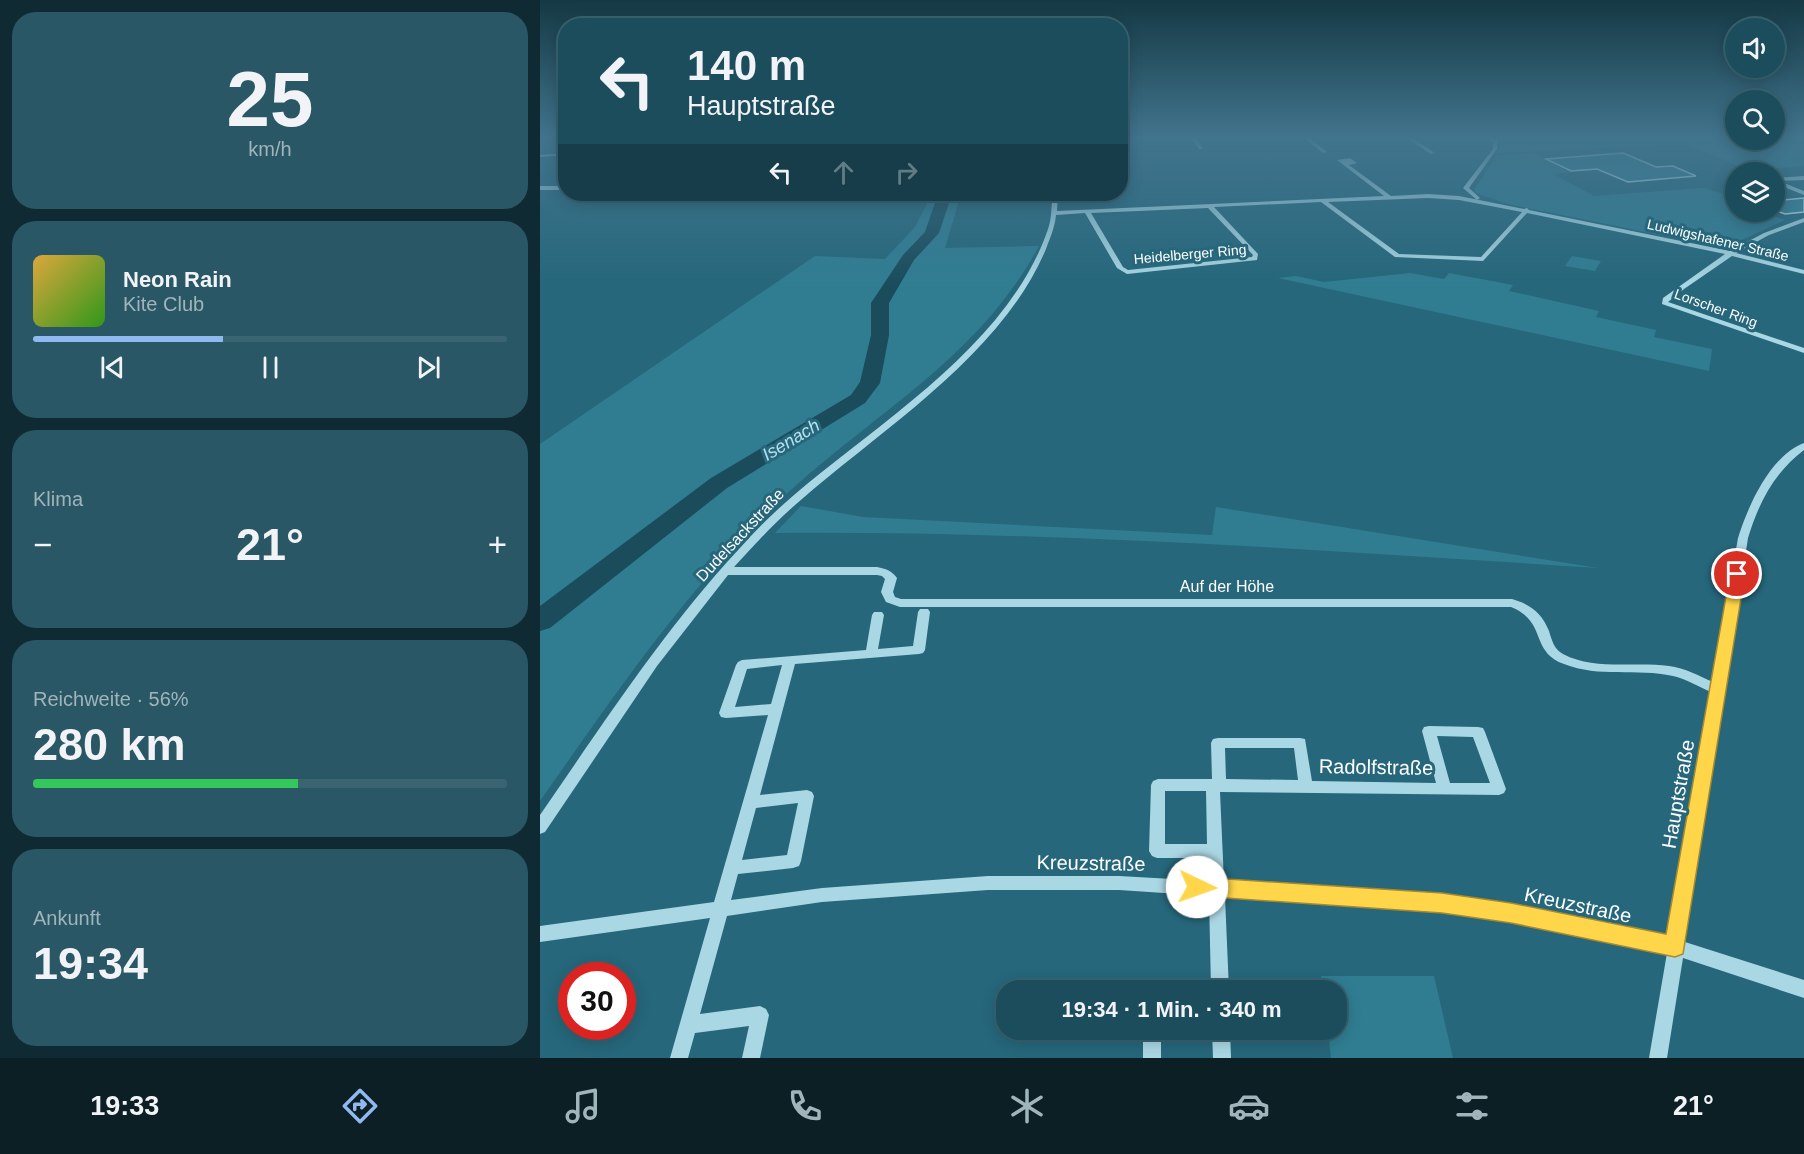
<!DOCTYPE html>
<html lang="de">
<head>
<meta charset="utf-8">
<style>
	:root { --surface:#1c4d5c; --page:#295765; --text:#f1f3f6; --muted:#a0b4bb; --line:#3a6472; --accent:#90b9f0 }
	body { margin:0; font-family:Arial,sans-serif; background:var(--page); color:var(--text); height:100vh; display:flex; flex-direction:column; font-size:22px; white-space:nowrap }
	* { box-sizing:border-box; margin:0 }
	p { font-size:20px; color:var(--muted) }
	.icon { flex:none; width:33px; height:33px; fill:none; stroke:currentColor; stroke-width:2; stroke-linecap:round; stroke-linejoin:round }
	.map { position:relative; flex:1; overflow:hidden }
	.sheet { display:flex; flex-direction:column; gap:12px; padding:12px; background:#0f2a33; width:540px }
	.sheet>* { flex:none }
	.banner { position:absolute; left:18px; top:18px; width:570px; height:183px; border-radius:24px; box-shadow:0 3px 15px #0003,0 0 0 2px var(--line); background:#1c4d5c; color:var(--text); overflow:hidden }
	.tools { position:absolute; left:1185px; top:18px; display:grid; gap:12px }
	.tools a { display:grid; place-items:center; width:60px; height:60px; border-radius:50%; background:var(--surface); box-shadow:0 3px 15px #0003,0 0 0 2px var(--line); font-size:30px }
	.speed { position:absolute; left:18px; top:962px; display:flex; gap:12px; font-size:30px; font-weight:700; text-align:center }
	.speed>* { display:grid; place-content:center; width:78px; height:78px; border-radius:50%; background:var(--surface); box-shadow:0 3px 15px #0003,0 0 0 2px var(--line); line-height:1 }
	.speed .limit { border:9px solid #d22; background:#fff; color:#111 }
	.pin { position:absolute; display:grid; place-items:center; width:51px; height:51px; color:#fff; margin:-26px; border:3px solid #fff; border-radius:50%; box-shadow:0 2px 6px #0007 }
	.me { position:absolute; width:66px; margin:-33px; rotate:93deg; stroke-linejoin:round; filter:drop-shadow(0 0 4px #0008) }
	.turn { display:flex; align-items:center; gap:21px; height:126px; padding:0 30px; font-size:27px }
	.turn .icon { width:78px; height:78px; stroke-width:2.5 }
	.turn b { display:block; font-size:42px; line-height:51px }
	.lanes { display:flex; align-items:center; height:57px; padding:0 30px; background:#0003; justify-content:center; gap:30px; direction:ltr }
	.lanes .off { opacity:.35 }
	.big { font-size:45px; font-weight:800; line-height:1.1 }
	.sheet .card { flex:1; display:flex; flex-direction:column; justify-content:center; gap:9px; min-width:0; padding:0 21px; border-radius:24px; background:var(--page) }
	.sheet .dial { align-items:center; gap:0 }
	.dial b { font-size:78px; line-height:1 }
	.song { display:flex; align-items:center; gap:18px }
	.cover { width:72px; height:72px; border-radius:9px; background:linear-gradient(135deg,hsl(40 70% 55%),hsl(110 70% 35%)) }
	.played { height:6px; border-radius:3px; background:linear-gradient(90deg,var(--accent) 40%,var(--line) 40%) }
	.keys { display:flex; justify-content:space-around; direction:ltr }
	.heat { display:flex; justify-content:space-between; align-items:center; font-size:33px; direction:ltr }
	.charge { height:9px; border-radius:4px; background:linear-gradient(90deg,#34c759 56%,var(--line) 0) }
	.trip { position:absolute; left:456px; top:980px; width:351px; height:60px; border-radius:24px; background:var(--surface); box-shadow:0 3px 15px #0003,0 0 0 2px var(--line); font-weight:800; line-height:60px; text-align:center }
	.tab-bar { display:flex; height:96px; justify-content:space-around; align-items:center; background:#0b1f25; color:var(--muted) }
	.tab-bar .icon { width:42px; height:42px }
	.tab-bar .on { color:var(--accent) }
	.tab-bar b { font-size:27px; color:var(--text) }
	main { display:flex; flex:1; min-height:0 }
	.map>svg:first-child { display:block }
	.green { fill:#307d92 }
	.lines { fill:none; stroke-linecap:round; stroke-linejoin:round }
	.river { fill:#1a4c5c; fill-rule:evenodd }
	.building { fill:#368298; stroke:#ccebf4; stroke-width:1.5 }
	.minor { fill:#aad7e4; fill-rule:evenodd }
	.route { fill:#ffd54a; stroke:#a68a30; stroke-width:1.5 }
	.labels { text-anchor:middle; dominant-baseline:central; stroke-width:6; stroke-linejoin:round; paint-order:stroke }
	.far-street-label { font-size:14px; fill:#fff; stroke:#26677b }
	.street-label { font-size:16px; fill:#fff; stroke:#26677b }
	.water-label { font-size:18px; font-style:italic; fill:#b5e0ec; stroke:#26677b }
	.near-street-label { font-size:20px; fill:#fff; stroke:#26677b }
</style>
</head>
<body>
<main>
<section class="sheet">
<div class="card dial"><b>25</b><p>km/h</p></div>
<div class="card">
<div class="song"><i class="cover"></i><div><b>Neon Rain</b><p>Kite Club</p></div></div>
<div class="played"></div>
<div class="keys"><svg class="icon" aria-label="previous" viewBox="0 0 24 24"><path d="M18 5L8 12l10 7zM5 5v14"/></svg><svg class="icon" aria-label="pause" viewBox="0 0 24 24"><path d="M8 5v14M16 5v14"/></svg><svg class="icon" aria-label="next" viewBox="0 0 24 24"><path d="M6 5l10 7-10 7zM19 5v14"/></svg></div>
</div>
<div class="card"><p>Klima</p>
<div class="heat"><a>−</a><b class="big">21°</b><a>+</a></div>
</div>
<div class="card"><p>Reichweite · 56%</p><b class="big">280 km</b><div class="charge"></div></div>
<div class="card"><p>Ankunft</p><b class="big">19:34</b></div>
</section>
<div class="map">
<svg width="1264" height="1058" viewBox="0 0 1264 1058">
	<rect width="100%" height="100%" fill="#26677b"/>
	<!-- green -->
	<g class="green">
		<path d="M953,136H1146L1164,143L1264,136V166L1209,170L1145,144L957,153L961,144Z"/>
		<path d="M993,153L1029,172L1013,174L1054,196L1163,188L1187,195L1186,197L1195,201L1196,212H1222L1245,220L1184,248L968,204L936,193L934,190L957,155Z"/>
		<path d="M392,194H421L405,248L499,246C437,361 331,414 240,500C146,589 74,696 0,801V444L275,256L345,259L375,227Z"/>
		<path d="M1032,256L1061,261L1055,271L1025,266Z"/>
		<path d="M870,273L904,279L909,273L973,285L969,291L1059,311L1056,317L1116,330L1114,337L1172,349L1169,371L738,278L756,276L784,282Z"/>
		<path d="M261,506L323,517L672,535L676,507L1058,568C784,550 510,531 235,533Z"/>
		<path d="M781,976H894L913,1058H791L788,1029H796V990H782Z"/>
	</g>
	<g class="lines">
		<!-- river -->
		<path class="river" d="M398,194H412L399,233L374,260L349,303V335L340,383L325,403L187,488L10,628L0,631V606L171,478L311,395L320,382L331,335V303L363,255L385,232Z"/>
	</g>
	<!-- building -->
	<g class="building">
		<path d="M1083,153L1116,167L1133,166L1156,176L1088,182L1057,169L1031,171L1006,159Z"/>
		<path d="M1264,198V212L1245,214L1234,210V201Z"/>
	</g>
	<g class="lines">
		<!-- minor -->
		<g class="minor">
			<path d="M649,136H654L663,149H659Z"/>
			<path d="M762,136H767L787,152L783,153Z"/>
			<path d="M863,136H869L895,153L891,154Z"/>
			<path d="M946,136H951L957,141V149L929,188L940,198L937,200L923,188L953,149V142Z"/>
			<path d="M26,153V155L0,157V155Z"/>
			<path d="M810,158L817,163L809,165L851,196L888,194L919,196L984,209L987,208L989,210L1190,251L1224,233L1264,218V222L1229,235L1196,253L1264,270V274L1192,256L1144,289L1128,302L1264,348V353L1122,304L1123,298L1185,254L987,213L943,261L855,257L781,202L674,207L718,254L717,260L587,274L577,268L545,213L516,215C515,227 510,238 506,249C462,354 345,427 262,499C237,520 216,543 194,567H337C346,569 351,570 357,578L353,592L355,597L361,599H972C990,604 1002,613 1009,631C1012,641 1014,649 1023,654C1055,671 1095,661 1129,666C1145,668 1159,676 1173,682L1198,538C1208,506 1230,456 1264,443V450C1234,473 1219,502 1208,538L1145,942L1264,980V998L1143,958L1127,1058H1109L1127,953L971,921L902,911L685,897L689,990H671L669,896L579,890H448L282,902L187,916L160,1014L220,1006L226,1009L229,1015L220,1058H202L209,1026L155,1033L148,1058H130L170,918L0,942V926L174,902L228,715L186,718L181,717L179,713L196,665L198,662L202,660L326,650L332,615L334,612H342L344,615L338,649L373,646L378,612L380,609H388L390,612L385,650L383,653L379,654L255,664L220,795L267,790L272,792L274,796L261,861L259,866L253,868L198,874L191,900L282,888L448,876H579L668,881V858H617L612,856L609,851L611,785L613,781L618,779H672L671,743L673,739L678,738H760L765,739L772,781L896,783L882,731L884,727L889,726L938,727L943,728L945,732L966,789L964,793L959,795L680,792L684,882L902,895L971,905L1129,938L1171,692C1159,687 1146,679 1133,676C1097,668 1059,678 1024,664C989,651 1008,622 971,607H360L346,602L341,592L345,579L342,576L337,575H188L117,666L5,832L0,834V815C63,724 123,631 199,549C216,530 234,512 254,495C342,420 469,344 508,229C512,218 511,205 513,194H518L517,211L844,196L797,160ZM888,198L919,200L982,212L941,257L859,254L788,202ZM668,208L713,255L712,257L588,270L583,267L551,213ZM242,665L231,704L195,707L207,669ZM897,736L933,737L950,783H910ZM685,748H754L758,780L686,779ZM625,791H666L667,844H625ZM258,803L247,855L202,860L216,808Z"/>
			<path d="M1264,176V180L1239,181L1264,191V195L1234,183L1235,178Z"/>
			<path d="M26,182V186L19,190H0V186H18Z"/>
			<rect x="603" y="1029" width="18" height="29"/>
			<path d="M672,1029H690L691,1058H673Z"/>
		</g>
	</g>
	<!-- sky -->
	<linearGradient id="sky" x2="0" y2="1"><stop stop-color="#153944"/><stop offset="0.48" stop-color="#41748d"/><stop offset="1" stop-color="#41748d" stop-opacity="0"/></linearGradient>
	<rect width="1264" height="285" fill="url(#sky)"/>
	<!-- route -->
	<path class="route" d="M1197,570L1205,574L1143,954L1135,957L971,923L902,913L657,896L650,893L647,887L650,880L657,877L902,893L971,903L1126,934L1190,574Z"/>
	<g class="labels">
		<!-- far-street labels -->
		<g class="far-street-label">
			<text transform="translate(1178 240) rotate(13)">Ludwigshafener Straße</text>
			<text transform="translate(650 254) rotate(-5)">Heidelberger Ring</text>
			<text transform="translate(1176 308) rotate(20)">Lorscher Ring</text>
		</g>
		<!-- street labels -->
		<g class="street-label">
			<text transform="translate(200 535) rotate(-47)">Dudelsackstraße</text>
			<text x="687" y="586">Auf der Höhe</text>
		</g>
		<!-- water labels -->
		<g class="water-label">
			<text transform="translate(251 440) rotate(-31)">Isenach</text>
		</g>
		<!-- near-street labels -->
		<g class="near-street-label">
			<text transform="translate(836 767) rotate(1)">Radolfstraße</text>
			<text transform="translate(1138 794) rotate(-80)">Hauptstraße</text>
			<text transform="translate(551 863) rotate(1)">Kreuzstraße</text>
			<text transform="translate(1038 905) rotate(12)">Kreuzstraße</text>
		</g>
	</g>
</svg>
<div class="tools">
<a><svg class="icon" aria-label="sound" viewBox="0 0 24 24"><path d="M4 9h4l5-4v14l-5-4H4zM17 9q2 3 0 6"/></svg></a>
<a><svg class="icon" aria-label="search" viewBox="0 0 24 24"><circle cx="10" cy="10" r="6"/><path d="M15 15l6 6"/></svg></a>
<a><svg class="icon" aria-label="layers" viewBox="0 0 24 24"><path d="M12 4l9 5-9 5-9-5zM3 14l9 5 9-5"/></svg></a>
</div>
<div class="speed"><div class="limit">30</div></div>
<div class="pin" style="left:1197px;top:574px;background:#d93025"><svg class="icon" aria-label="arrive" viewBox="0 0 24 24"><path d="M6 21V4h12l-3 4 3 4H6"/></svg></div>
<svg class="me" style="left:657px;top:887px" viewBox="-20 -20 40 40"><circle r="19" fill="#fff"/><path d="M0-13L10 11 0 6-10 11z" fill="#ffd54a"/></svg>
<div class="trip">19:34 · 1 Min. · 340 m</div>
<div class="banner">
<div class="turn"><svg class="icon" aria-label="left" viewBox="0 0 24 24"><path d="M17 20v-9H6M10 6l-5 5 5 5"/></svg><div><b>140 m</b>Hauptstraße</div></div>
<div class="lanes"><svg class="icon" aria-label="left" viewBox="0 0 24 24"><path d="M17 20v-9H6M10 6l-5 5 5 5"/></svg><svg class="icon off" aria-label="ahead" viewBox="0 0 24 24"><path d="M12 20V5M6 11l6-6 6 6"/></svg><svg class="icon off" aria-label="right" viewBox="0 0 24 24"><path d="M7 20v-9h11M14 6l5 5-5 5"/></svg></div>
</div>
</div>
</main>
<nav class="tab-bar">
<b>19:33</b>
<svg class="icon on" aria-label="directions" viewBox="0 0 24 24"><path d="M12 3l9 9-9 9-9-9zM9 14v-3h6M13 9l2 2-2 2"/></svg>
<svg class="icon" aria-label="music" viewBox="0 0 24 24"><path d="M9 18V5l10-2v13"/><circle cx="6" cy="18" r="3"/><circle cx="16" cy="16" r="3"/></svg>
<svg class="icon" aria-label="phone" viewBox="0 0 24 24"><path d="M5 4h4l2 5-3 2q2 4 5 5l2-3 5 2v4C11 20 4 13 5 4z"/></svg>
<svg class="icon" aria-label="climate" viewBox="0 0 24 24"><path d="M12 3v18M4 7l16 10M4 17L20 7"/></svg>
<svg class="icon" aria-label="car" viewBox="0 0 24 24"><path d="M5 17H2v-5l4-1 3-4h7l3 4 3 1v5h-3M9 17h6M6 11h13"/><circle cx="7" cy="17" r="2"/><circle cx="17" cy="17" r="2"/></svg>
<svg class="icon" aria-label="filters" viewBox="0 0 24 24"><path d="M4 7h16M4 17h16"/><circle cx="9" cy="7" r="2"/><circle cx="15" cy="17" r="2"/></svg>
<b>21°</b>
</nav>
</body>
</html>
